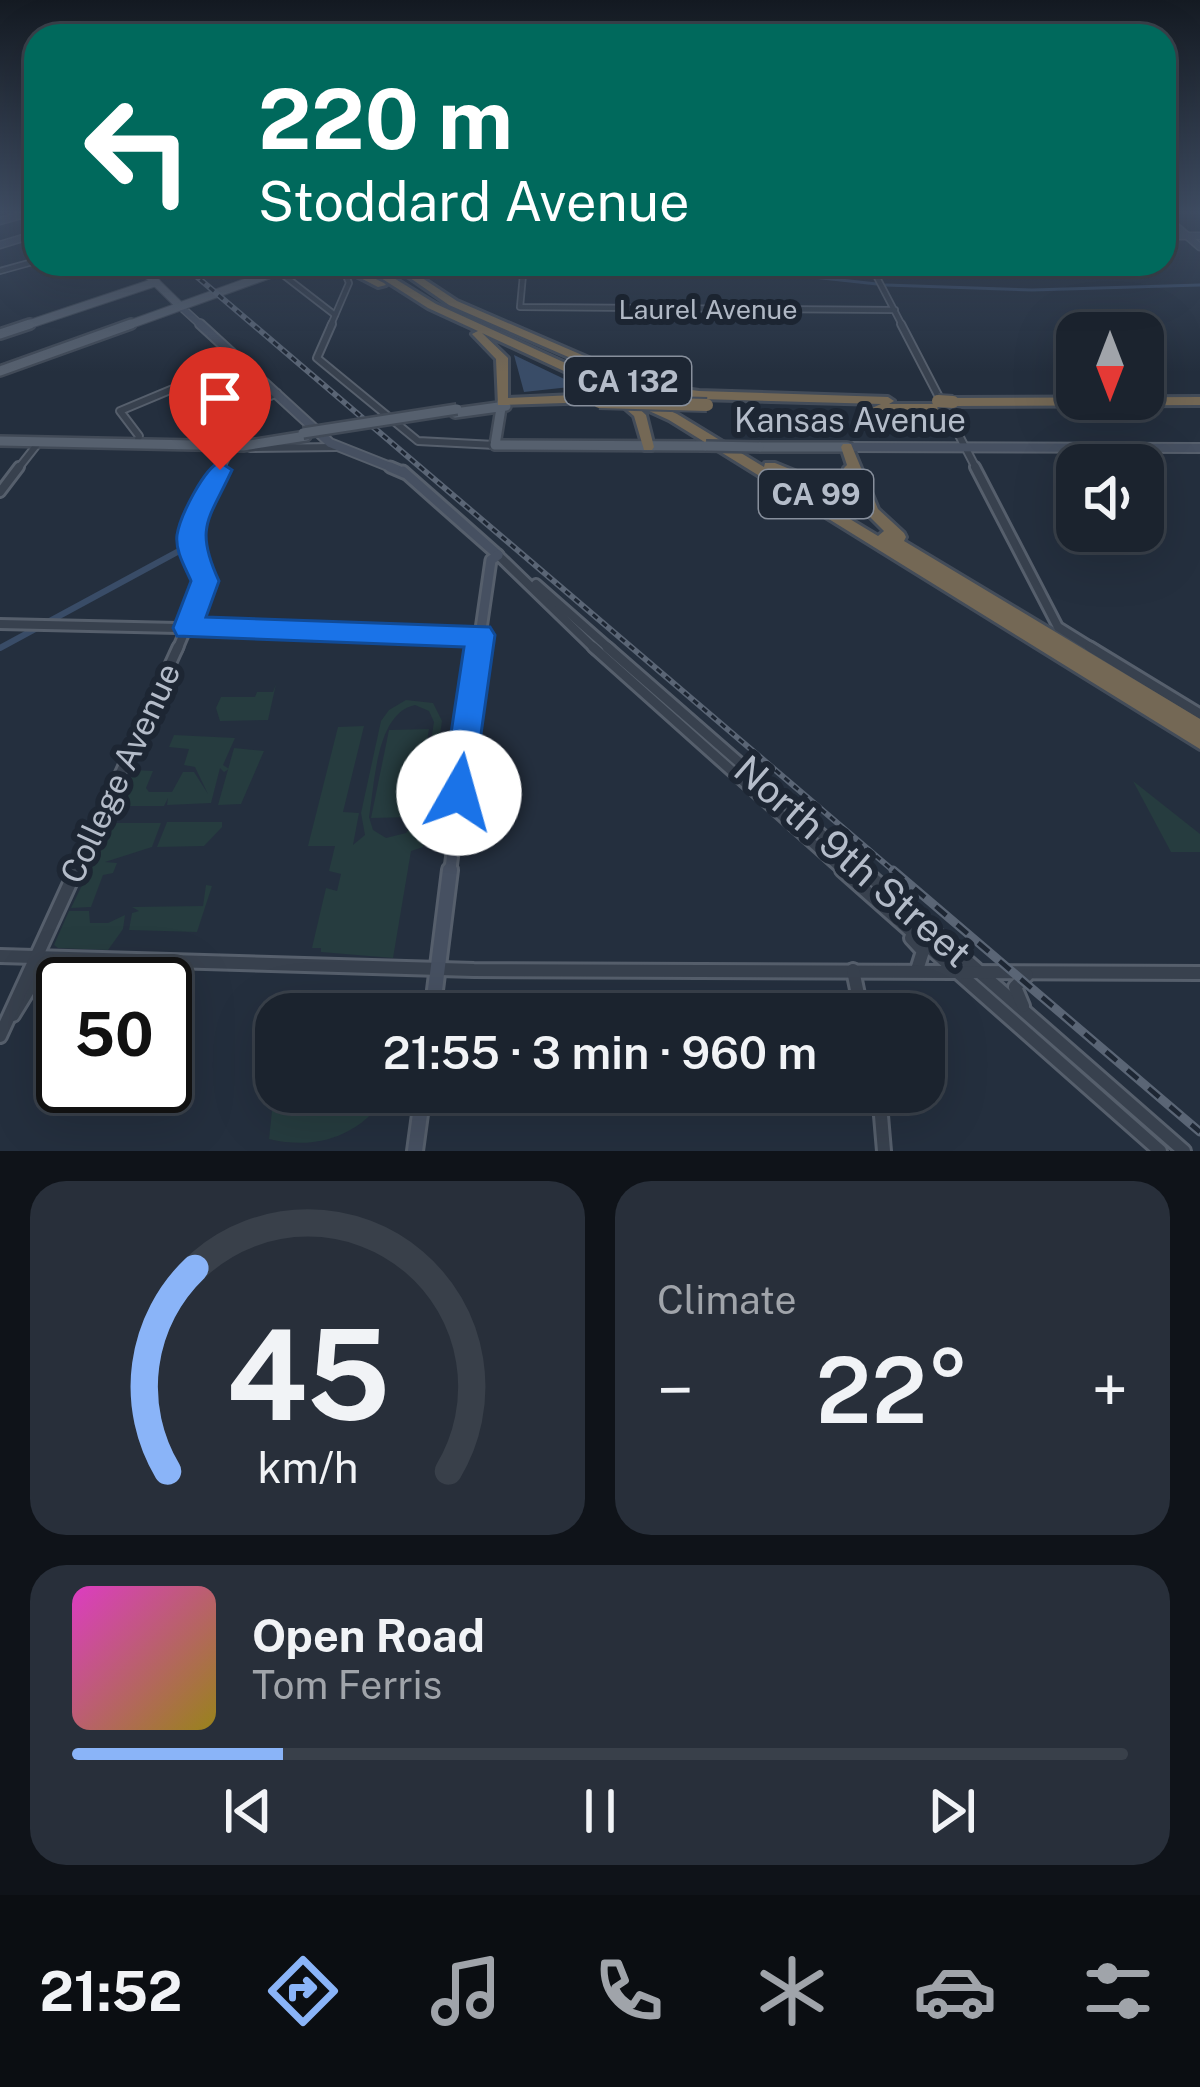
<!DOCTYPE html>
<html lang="en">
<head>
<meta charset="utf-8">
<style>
	:root { --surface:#1b232e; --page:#282f3a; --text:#f1f3f6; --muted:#a0a4aa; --line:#39404a; --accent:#8ab4f8 }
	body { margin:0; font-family:"Public Sans",sans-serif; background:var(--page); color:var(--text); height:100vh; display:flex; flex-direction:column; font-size:45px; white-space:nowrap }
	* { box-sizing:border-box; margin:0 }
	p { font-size:39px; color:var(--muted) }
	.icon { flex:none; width:66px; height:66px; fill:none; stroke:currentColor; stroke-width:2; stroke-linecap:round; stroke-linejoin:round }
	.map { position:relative; height:1151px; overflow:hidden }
	.side { display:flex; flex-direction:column; gap:30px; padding:30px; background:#0f1319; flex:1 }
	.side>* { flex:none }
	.top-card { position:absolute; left:24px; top:24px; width:1152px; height:252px; border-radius:36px; box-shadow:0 12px 48px #0002,0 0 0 3px var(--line); background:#00695c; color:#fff; overflow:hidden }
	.needle { width:78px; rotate:180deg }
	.controls { position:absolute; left:1056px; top:312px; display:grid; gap:24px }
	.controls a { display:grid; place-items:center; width:108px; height:108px; border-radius:24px; background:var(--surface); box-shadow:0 12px 48px #0002,0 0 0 3px var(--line); font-size:60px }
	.speed { position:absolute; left:36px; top:957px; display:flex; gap:24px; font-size:60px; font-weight:700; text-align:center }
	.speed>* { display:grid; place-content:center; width:156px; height:156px; border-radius:50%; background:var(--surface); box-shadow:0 12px 48px #0002,0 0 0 3px var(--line); line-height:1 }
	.speed .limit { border:6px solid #111; border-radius:18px; background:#fff; color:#111 }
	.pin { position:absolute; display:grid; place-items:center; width:102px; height:102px; color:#fff; margin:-123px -51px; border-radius:50% 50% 50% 0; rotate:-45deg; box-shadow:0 0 12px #0007 }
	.pin .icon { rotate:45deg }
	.me { position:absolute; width:132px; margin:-66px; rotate:7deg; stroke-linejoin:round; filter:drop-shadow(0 0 9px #0008) }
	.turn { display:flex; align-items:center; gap:42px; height:252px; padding:0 36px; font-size:54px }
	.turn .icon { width:156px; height:156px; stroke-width:2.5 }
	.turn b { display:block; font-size:84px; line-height:102px }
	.big { font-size:90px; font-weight:600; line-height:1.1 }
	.side .tile { flex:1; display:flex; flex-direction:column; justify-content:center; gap:18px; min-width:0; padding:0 42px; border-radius:36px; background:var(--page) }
	.side .dial { align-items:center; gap:0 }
	.dial svg { height:312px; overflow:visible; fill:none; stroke:var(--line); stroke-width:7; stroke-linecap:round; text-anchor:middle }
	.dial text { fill:var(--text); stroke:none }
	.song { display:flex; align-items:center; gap:36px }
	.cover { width:144px; height:144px; border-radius:18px; background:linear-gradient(135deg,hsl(310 70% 55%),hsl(50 70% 35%)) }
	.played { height:12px; border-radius:6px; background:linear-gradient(90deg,var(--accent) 20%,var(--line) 20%) }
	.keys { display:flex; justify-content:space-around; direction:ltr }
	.heat { display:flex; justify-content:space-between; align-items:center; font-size:66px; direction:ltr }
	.side .tiles { flex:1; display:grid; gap:30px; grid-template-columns:1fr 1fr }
	.tile:last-child { grid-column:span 2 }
	.trip { position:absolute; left:255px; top:993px; width:690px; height:120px; border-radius:36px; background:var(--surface); box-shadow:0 12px 48px #0002,0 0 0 3px var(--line); font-weight:600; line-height:120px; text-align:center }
	.tabs { display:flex; height:192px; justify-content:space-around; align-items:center; background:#0b0e12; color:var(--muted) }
	.tabs .icon { width:84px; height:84px }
	.tabs .on { color:var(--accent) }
	.tabs b { font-size:54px; color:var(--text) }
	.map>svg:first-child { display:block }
	.green { fill:#263c3f; fill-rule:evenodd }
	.water { fill:#394c67 }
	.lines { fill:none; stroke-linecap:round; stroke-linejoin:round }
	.canal-far1 { stroke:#394c67; stroke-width:3 }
	.canal { stroke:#394c67; stroke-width:6 }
	.tertiary-far4-casing { stroke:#565f6c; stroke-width:8 }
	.tertiary-far3-casing { stroke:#565f6c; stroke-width:10 }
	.tertiary-far2-casing { stroke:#565f6c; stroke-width:14 }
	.tertiary-far1-casing { stroke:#565f6c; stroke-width:15 }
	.tertiary-casing { stroke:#565f6c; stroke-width:18 }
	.secondary-far4-casing { stroke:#565f6c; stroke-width:9 }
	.secondary-far3-casing { stroke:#565f6c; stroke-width:12 }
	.secondary-far2-casing { stroke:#565f6c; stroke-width:15 }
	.secondary-far1-casing { stroke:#565f6c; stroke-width:16 }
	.secondary-casing { stroke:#565f6c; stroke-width:20 }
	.primary-far1-casing { stroke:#414a57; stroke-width:10 }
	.primary-casing { stroke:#414a57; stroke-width:14 }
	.motorway-casing { stroke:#434c59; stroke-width:6 }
	.tertiary-far4 { stroke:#38414e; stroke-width:4.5 }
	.tertiary-far3 { stroke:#38414e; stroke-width:6 }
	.tertiary-far2 { stroke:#38414e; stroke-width:8 }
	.tertiary-far1 { stroke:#38414e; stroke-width:9 }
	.tertiary { stroke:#38414e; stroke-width:12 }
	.secondary-far4 { stroke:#465061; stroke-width:6 }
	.secondary-far3 { stroke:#465061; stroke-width:8 }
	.secondary-far2 { stroke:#465061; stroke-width:9 }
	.secondary-far1 { stroke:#465061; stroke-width:10 }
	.secondary { stroke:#465061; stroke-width:14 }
	.primary-far1 { stroke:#56606e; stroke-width:8 }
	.primary { stroke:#56606e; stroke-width:9 }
	.motorway { fill:#746855; fill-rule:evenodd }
	.rail-far1-casing { stroke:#5a6575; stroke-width:6 }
	.rail-casing { stroke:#5a6575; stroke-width:9 }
	.rail-far1 { stroke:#1d2633; stroke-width:3; stroke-dasharray:6; stroke-linecap:butt }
	.rail { stroke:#1d2633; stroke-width:4.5; stroke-dasharray:14; stroke-linecap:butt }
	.primary-bridge-casing { stroke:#414a57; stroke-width:14; stroke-linecap:butt }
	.motorway-bridge-casing { stroke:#434c59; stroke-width:16; stroke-linecap:butt }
	.primary-bridge { stroke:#56606e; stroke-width:9 }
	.motorway-bridge { stroke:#746855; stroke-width:12 }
	.route { fill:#1a73e8; stroke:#114b97; stroke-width:3 }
	.labels { text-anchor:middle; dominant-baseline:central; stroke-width:12; stroke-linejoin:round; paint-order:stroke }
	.far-street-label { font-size:27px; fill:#b4bcc9; stroke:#1d2633 }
	.shield { fill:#1d2633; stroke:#878f9c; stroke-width:3 }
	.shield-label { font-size:30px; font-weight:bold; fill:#b4bcc9 }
	.street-label { font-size:33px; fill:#b4bcc9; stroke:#1d2633 }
	.near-street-label { font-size:39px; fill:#b4bcc9; stroke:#1d2633 }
</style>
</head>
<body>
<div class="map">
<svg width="1200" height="1151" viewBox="0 0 1200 1151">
	<rect width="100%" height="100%" fill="#242f3e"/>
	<!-- green -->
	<g class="green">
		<path d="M276,684L268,720L220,721L216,708L221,697H255L257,692H273Z"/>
		<path d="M406,700L433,703L442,721L423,847L411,851L393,958L321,952V948H312L326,888L337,891L341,874L329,871L335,846H308L338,727L364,726L343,812L359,813L353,845L365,835L361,813L381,721L389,710ZM415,705L429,711L434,722L419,816L406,833L386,838L373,830L369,817C375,783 376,713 415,705Z"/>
		<path d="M429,729L414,817L371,818L389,730Z"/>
		<path d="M174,735L235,738L223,765L229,769L224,772L220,768L211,803L167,805L168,798L164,806H117L134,770L153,771L146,788L149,792H172L183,772H194L208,794L195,767L184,765L189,749L169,747Z"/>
		<path d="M234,748L264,751L241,804L218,805Z"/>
		<path d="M1133,781L1200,834V852H1171Z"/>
		<path d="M167,822H222V827L204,846L157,847Z"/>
		<path d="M112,823H161L152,847L105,862L117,863L113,873L103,875L91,907L71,908Z"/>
		<path d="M206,885L212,886L197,932L129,930L132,913L139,911L132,907L203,906Z"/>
		<path d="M69,911H89L90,923H108L125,915L123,929L108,950L58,948L54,945Z"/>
		<path d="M307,994L363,996L405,1006L406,1014H289Z"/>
		<path d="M276,1074V1092H389C362,1135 318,1151 269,1139Z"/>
	</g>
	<!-- water -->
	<path class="water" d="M514,355L579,386L524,392Z"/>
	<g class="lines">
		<!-- canal-far1 -->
		<g class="canal-far1">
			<path d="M710,266L877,284"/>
			<path d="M886,285L1032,290L1200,285"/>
		</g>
		<!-- canal -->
		<path class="canal" d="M0,648L203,538"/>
		<!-- tertiary-far4 casing -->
		<g class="tertiary-far4-casing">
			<g id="tertiary-far4">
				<path d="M269,264L335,315"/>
				<path d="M524,264L520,307L895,310"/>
				<path d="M870,264L903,327"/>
				<path d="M0,271L36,261"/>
				<path d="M330,327L349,283L342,266"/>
			</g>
		</g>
		<!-- tertiary-far3 casing -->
		<g class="tertiary-far3-casing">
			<g id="tertiary-far3">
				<path d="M332,324L317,358L418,441L495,445"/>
				<path d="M901,324L977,470"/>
				<path d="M137,443L139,436L120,411L242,360"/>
				<path d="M250,448L336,447"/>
				<path d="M17,470L39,442"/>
				<path d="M219,470L233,445L216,420L277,393"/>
			</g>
		</g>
		<!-- tertiary-far2 casing -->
		<g class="tertiary-far2-casing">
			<g id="tertiary-far2">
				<path d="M975,467L1058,627L1095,650"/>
				<path d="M0,492L19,467"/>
				<path d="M498,555L596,650"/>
				<path d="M536,584L611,650"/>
				<path d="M0,624L480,635"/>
				<path d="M177,650L204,586L191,549V531L221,467"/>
			</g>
		</g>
		<!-- tertiary-far1 casing -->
		<g class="tertiary-far1-casing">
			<g id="tertiary-far1">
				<path d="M593,647L846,873"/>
				<path d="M607,647L866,873"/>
				<path d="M1090,647L1200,714"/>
				<path d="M75,873L178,647"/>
			</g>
		</g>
		<!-- tertiary casing -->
		<g class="tertiary-casing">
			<g id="tertiary">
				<path d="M842,870L1160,1151"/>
				<path d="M863,870L1184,1151"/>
				<path d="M911,938L923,951L917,970"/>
				<path d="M0,956L474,970L1200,973"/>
				<path d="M853,970L862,1014"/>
				<path d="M1023,1006L1015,987L1027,975"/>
				<path d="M13,1015L48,958"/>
				<path d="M0,1036L76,870"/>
				<path d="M879,1092L884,1151"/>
			</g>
		</g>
		<!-- secondary-far4 casing -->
		<g class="secondary-far4-casing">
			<g id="secondary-far4">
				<path d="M1164,216L1200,247"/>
				<path d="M0,221L36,211"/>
				<path d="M1164,236H1200"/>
				<path d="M0,245L36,234"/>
				<path d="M180,306L203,327"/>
			</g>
		</g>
		<!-- secondary-far3 casing -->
		<g class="secondary-far3-casing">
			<g id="secondary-far3">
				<path d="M200,324L330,443L398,470"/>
				<path d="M847,447L1200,448"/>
			</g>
		</g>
		<!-- secondary-far2 casing -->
		<g class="secondary-far2-casing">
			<g id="secondary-far2">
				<path d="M390,467L404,473"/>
				<path d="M403,471L498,555"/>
				<path d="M478,650L491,560L498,555"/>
			</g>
		</g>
		<!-- secondary-far1 casing -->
		<g class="secondary-far1-casing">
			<path id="secondary-far1" d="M450,873L478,647"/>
		</g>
		<!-- secondary casing -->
		<g class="secondary-casing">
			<g id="secondary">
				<path d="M432,1014L450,870"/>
				<path d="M415,1151L423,1092"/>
			</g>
		</g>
		<!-- primary-far1 casing -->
		<g class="primary-far1-casing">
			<g id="primary-far1">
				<path d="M137,264L180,306"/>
				<path d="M21,327L156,282"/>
				<path d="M123,327L298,264"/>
			</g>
		</g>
		<!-- primary casing -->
		<g class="primary-casing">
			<g id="primary">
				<path d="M0,334L30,324"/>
				<path d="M0,371L131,324"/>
				<path d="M502,402L495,445L706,446"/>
				<path d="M455,413L506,406"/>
				<path d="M0,441L243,446L306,436"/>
				<path d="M759,447H847"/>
			</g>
		</g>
		<!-- motorway casing -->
		<g class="motorway-casing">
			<g id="motorway">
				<path d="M345,264L384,283L386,285L378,287L335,265Z"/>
				<path d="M359,264H371L436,304L677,414L764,467L765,463H775L834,487L845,483L844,468L847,465L841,447L843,444H851L878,509L904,533L906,537L904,541L1200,719V749L669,420L634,404L646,415L654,447L652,450H644L634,416L619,403L617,400L620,397L482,333L508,358V398L597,394L603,398L597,402L498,405L496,359L472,334L478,331L428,308ZM772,472L834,497L856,488L867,514L884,531L878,536Z"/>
				<path d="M390,264H401L457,301L649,384L699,391L888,397L894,401L889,404H942L948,408L942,412H878L872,408L881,404L699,399L642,389L449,305Z"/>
				<path d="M1200,397V405L953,406L947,402L953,398Z"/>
			</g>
		</g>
		<!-- tertiary-far4 -->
		<use href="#tertiary-far4" class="tertiary-far4"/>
		<!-- tertiary-far3 -->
		<use href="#tertiary-far3" class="tertiary-far3"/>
		<!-- tertiary-far2 -->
		<use href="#tertiary-far2" class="tertiary-far2"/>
		<!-- tertiary-far1 -->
		<use href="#tertiary-far1" class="tertiary-far1"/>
		<!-- tertiary -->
		<use href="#tertiary" class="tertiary"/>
		<!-- secondary-far4 -->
		<use href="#secondary-far4" class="secondary-far4"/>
		<!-- secondary-far3 -->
		<use href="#secondary-far3" class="secondary-far3"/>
		<!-- secondary-far2 -->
		<use href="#secondary-far2" class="secondary-far2"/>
		<!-- secondary-far1 -->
		<use href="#secondary-far1" class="secondary-far1"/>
		<!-- secondary -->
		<use href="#secondary" class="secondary"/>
		<!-- primary-far1 -->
		<use href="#primary-far1" class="primary-far1"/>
		<!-- primary -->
		<use href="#primary" class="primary"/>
		<!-- motorway -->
		<use href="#motorway" class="motorway"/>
		<!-- rail-far1 casing -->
		<g class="rail-far1-casing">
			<path id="rail-far1" d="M182,264L896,873"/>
		</g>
		<!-- rail casing -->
		<g class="rail-casing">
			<path id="rail" d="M893,870L1200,1132"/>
		</g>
		<!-- rail-far1 -->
		<use href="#rail-far1" class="rail-far1"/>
		<!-- rail -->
		<use href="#rail" class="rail"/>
		<!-- primary-bridge casing -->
		<g class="primary-bridge-casing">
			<g id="primary-bridge">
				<path d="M303,433L457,409"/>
				<path d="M706,446L759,447"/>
			</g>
		</g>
		<!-- motorway-bridge casing -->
		<g class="motorway-bridge-casing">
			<g id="motorway-bridge">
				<path d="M938,401L953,402"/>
				<path d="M599,402L707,405"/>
			</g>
		</g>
		<!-- primary-bridge -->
		<use href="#primary-bridge" class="primary-bridge"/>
		<!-- motorway-bridge -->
		<use href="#motorway-bridge" class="motorway-bridge"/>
	</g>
	<!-- sky -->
	<linearGradient id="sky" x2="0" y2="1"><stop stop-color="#141a22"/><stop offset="0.57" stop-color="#3f4d63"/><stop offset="1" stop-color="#3f4d63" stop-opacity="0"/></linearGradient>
	<rect width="1200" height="372" fill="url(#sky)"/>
	<!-- route -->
	<path class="route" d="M220,462L232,470C209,520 194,527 219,581L206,617L490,627L495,635L471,805L459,810L447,805L442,793L464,647L177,636L173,628L191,581C185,567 175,551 177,535C180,516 204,468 220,462Z"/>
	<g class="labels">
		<!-- far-street labels -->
		<g class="far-street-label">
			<text x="708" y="309">Laurel Avenue</text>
		</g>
		<!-- shield labels -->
		<g class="shield">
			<rect x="565" y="357" width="126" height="48" rx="9"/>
			<rect x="759" y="470" width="114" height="48" rx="9"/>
		</g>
		<g class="shield-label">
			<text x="628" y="381">CA 132</text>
			<text x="816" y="494">CA 99</text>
		</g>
		<!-- street labels -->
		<g class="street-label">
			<text x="850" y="420">Kansas Avenue</text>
			<text transform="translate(120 773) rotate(-65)">College Avenue</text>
		</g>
		<!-- near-street labels -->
		<g class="near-street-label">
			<text transform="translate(853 861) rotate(41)">North 9th Street</text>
		</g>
	</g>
</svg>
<div class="controls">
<a><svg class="needle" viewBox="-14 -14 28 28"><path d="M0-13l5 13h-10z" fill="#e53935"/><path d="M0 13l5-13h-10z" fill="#a0a4aa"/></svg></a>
<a><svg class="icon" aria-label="sound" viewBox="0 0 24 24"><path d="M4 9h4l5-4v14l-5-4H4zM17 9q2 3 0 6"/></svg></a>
</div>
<div class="speed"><div class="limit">50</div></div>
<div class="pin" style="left:220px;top:470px;background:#d93025"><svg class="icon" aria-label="arrive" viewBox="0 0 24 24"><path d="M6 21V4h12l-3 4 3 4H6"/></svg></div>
<svg class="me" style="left:459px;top:793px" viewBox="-20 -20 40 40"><circle r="19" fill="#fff"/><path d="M0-13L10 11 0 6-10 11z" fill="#1a73e8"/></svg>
<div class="trip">21:55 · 3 min · 960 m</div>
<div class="top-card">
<div class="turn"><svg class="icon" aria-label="left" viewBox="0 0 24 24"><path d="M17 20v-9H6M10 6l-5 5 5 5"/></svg><div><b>220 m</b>Stoddard Avenue</div></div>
</div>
</div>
<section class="side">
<div class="tiles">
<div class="tile dial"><svg viewBox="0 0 100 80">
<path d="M14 69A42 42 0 1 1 86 69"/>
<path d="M14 69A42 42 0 0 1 21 17" stroke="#8ab4f8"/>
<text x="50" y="56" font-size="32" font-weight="700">45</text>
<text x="50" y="72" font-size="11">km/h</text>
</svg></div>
<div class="tile"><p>Climate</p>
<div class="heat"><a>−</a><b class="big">22°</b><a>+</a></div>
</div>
<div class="tile">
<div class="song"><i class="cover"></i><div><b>Open Road</b><p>Tom Ferris</p></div></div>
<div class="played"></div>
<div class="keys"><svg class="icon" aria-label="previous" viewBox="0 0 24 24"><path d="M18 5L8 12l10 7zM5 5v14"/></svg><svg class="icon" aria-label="pause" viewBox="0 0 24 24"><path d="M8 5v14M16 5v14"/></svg><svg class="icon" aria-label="next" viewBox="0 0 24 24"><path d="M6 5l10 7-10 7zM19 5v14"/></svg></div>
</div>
</div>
</section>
<nav class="tabs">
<b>21:52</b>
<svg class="icon on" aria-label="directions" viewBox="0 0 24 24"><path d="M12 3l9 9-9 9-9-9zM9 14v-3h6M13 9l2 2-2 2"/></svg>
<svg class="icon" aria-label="music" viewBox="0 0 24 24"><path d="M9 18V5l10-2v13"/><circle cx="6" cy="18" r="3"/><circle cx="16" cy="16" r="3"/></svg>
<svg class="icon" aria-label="phone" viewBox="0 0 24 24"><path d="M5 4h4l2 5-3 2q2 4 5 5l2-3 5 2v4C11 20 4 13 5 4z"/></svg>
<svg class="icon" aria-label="climate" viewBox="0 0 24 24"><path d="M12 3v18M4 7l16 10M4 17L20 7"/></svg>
<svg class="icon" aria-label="car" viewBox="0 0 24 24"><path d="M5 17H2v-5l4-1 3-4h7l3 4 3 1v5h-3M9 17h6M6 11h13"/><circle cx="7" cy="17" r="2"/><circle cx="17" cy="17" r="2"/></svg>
<svg class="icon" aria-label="filters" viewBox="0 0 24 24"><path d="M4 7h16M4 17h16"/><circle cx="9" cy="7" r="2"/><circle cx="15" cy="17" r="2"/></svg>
</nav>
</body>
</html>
